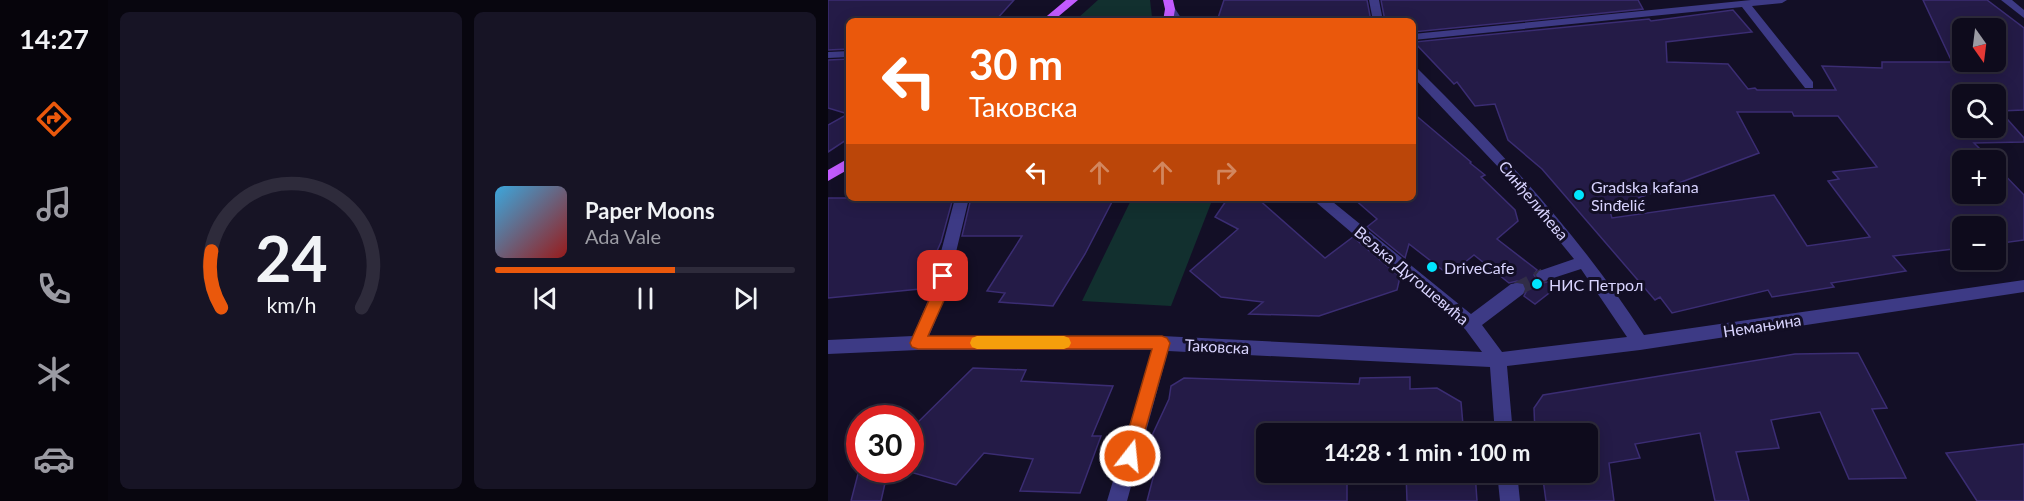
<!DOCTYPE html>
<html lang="en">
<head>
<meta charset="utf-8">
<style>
	:root { --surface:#0e0b1c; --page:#171425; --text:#f1f3f6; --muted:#9b9ba3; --line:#2e2b3b; --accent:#ea580c }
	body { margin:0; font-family:Lato,sans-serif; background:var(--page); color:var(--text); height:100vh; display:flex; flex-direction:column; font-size:22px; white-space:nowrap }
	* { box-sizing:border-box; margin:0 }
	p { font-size:20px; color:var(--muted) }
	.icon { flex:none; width:33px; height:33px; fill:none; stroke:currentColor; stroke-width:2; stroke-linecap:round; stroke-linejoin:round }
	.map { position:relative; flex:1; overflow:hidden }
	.details { display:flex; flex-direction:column; gap:12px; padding:12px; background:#08060f; width:720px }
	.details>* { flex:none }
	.banner { position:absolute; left:18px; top:18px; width:570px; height:183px; border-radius:9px; box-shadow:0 3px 15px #0003,0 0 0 2px var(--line); background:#ea580c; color:#fff; overflow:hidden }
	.needle { width:39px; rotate:166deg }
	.tools { position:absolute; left:1124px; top:18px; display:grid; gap:12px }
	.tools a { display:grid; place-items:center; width:54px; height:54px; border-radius:9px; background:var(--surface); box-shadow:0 3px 15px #0003,0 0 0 2px var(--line); font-size:30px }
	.speed { position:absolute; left:18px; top:405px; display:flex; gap:12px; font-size:30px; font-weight:700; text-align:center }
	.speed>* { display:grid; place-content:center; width:78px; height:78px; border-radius:50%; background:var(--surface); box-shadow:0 3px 15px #0003,0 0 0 2px var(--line); line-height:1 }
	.speed .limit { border:9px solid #d22; background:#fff; color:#111 }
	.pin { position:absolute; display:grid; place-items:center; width:51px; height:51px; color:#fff; margin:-26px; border-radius:12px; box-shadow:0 3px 9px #0006 }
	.me { position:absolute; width:66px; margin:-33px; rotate:16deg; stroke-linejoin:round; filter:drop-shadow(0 0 4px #0008) }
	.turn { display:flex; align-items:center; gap:21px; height:126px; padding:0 24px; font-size:27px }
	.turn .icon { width:78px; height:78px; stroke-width:2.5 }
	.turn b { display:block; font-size:42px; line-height:51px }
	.lanes { display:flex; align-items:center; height:57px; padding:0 24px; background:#0003; justify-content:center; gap:30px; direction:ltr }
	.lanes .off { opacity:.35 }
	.details .widget { flex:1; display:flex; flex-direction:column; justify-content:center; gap:9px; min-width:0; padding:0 21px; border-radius:9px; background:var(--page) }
	.details .dial { align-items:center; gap:0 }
	.dial svg { height:156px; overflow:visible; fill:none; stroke:var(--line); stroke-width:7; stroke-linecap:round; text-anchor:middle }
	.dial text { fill:var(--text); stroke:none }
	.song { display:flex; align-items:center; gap:18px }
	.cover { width:72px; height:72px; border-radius:9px; background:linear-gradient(135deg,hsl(200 70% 55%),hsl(0 70% 35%)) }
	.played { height:6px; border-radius:3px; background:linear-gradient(90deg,var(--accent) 60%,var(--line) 60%) }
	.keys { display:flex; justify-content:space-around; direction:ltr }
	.details .tiles { flex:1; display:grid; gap:12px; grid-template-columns:repeat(2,1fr) }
	.trip { position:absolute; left:428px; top:423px; width:342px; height:60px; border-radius:9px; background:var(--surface); box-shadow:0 3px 15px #0003,0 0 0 2px var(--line); font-weight:700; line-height:60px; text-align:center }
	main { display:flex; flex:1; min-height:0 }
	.tab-bar { display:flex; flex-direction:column; width:108px; justify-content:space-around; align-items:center; background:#06040b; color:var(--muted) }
	.tab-bar .icon { width:42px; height:42px }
	.tab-bar .on { color:var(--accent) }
	.tab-bar b { font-size:27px; color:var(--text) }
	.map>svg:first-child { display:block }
	.green { fill:#12302f }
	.building { fill:#241b47; stroke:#3b2d73; stroke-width:1.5; fill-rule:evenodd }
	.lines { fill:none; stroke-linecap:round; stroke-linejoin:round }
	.minor-tunnel { stroke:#312d47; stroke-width:14; stroke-dasharray:14 8; stroke-linecap:butt }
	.minor { fill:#3d3a85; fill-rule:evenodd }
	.major { fill:#c25bff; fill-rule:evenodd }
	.route { fill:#ea580c; stroke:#983908; stroke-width:1.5 }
	.slow { fill:#f59e0b }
	.poi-dot { fill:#00e5ff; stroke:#130f26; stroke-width:2 }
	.labels { text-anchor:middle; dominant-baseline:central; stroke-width:6; stroke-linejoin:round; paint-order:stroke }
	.poi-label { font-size:16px; fill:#d9d4ff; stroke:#130f26; text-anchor:start }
	.street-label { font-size:16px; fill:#d9d4ff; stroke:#130f26 }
</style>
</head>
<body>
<main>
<nav class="tab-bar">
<b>14:27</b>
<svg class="icon on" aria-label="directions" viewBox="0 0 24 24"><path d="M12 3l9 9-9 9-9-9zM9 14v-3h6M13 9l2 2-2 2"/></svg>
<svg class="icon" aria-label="music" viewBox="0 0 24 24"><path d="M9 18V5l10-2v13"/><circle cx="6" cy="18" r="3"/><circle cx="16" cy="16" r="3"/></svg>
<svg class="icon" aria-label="phone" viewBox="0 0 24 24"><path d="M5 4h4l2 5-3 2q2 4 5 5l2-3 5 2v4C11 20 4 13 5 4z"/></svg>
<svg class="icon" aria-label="climate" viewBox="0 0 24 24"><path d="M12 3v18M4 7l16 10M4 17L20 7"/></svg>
<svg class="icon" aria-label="car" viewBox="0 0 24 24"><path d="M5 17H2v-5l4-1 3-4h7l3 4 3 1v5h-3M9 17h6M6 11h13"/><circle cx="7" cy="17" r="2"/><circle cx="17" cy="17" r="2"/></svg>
</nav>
<section class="details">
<div class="tiles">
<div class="widget dial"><svg viewBox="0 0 100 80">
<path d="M14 69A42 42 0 1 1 86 69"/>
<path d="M14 69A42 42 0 0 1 9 40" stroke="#ea580c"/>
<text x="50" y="56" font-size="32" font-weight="700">24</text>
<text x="50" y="72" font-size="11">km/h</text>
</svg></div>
<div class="widget">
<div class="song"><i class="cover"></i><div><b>Paper Moons</b><p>Ada Vale</p></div></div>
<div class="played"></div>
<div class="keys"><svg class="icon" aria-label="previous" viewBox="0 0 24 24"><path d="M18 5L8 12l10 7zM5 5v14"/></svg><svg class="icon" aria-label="pause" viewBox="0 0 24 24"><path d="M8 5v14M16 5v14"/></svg><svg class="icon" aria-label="next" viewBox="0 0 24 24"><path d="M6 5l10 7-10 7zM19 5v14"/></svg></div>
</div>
</div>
</section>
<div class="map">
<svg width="1196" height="501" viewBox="0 0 1196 501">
	<rect width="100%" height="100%" fill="#130f26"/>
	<!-- green -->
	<g class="green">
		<path d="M270,0H322L324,17L249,19Z"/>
		<path d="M304,198H385L343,306L254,301Z"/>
	</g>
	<!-- building -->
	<g class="building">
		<path d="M0,0H186L167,21H21V49L0,50Z"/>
		<path d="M396,0H539L543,21H389Z"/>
		<path d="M553,0H810L815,9L585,32V21H557Z"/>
		<path d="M1095,0H1159L1196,28V110L1172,111L1196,138V142L1146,143L1163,160H1134V194H1167V165L1196,195V240L1167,244V226H1134V248L1065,256L1078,271L1003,283L1006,287L944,297L940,290L844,313L832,297L827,300L714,169L680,140L667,104L647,106L629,82L626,84L586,42L821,19L823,21L905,10L924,32L838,42L839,62L900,64L920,89L927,88L929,90H1008L994,66L1054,68V62H1124ZM1134,28H1167V62H1134ZM1134,94H1167V128H1134ZM909,112H964L966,116H1010L1049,167L1005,172L1011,179L1000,181L1042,237L979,246L946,195L784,218L781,209L931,153Z"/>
		<path d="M21,59V138L0,152V125L20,114L0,108V60Z"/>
		<path d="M585,113L643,162L642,163L657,175L653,177L687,210L690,221L669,239L709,270L706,275L709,280L715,283L723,281L730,286L707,304L696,296L699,290L697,283L689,281L681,283L646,255L621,275L581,244L577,258L539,227L549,219L525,198H585Z"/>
		<path d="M0,198H125L113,242L92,289L0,298Z"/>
		<path d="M143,198H286L257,254L225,306L171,302L177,293L159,291L194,236H134Z"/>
		<path d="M400,198H429L497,258L525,237L572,277L569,290L491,316L421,314L435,302L393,297L362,271L410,229L387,217Z"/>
		<path d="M1030,353L1059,408L1044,409L1078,478L1021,479L992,412L943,420L951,448L908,452L921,501H887L872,433L807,444L812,458L781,463L786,501H718L714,472H759V434H707L706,408L715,395L967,354Z"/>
		<path d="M145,368L198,370L193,381L285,386L264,436H273L252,493L192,491L205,459L156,453L128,485L82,472V430Z"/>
		<path d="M582,377V389L609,388L633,402L635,425L643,424L644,434H528L529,427L438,434V472H519V501H319L330,459L314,457L341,399L343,386L356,378L531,384L532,378Z"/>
		<path d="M1196,444V501H1149L1118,453Z"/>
		<path d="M31,470H60L53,501H23Z"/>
		<path d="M578,472H647L649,501H579Z"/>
	</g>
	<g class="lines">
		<!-- minor-tunnel -->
		<path class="minor-tunnel" d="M689,289L716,275"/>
		<!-- minor -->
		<g class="minor">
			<path d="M541,0H551L555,21H545Z"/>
			<path d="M923,0H959L954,3L924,6L985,82V88H977L914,7L585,40V34Z"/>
			<path d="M1173,0H1184L1196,10V18Z"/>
			<path d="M342,6L346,7L355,21H345L337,9Z"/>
			<path d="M21,51V57L0,58V52Z"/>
			<path d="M585,66L589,68C673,151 752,236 816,335L1196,280V292L812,350L679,366L685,434H667L662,367L340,351L299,501H279L324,350H90L0,354V340L85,336L101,298L127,198H141L117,298L101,336H334L654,352L637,329L483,198H500L643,314L683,284L689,283L695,284L697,289L695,294L654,325L674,352L799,337L753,269L716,281L711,279L708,275L711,271L746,259L673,170L585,77Z"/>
			<path d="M669,472H689L692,501H672Z"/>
		</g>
		<!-- major -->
		<g class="major">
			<path d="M238,0H250L225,21H213Z"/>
			<path d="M335,0H345L347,9L345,21H335L337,9Z"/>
			<path d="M21,158V169L0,181V170Z"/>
		</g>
	</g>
	<!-- route -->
	<path class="route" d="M115,270L120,272L122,276L117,298L100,336H334L339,338L342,343L308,462L302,464L296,462L293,456L324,349H90L84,347L82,343L102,298L110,272Z"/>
	<!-- slow -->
	<path class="slow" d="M149,336H236L241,338L243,343L241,347L236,349H149L144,347L142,343L144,338Z"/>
	<!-- markers -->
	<g class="poi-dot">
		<circle cx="751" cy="195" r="6"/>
		<circle cx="604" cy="267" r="6"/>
		<circle cx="709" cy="284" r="6"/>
	</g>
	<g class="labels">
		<!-- poi labels -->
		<g class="poi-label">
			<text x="763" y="186">Gradska kafana<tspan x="763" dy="18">Sinđelić</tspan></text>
			<text x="616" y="267">DriveCafe</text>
			<text x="721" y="284">НИС Петрол</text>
		</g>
		<!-- street labels -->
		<g class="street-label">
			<text transform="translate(706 200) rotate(50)">Синђелићева</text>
			<text transform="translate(584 275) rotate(40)">Вељка Дугошевића</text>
			<text transform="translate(934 325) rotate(-9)">Немањина</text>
			<text transform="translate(389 346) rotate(3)">Таковска</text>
		</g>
	</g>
</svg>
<div class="tools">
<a><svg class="needle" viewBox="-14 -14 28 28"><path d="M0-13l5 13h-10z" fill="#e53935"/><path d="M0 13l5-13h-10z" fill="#9b9ba3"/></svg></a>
<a><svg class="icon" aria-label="search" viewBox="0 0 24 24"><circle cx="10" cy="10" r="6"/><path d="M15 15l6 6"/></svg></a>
<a>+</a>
<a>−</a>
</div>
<div class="speed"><div class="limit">30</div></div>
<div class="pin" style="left:115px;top:276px;background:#d93025"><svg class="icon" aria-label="arrive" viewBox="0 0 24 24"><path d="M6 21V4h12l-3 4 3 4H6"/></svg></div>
<svg class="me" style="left:302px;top:456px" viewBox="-20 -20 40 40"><circle r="17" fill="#ea580c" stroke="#fff" stroke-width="3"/><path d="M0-11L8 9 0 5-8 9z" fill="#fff"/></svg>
<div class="trip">14:28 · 1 min · 100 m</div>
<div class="banner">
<div class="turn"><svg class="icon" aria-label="left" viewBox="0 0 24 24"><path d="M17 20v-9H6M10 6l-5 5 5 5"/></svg><div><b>30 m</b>Таковска</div></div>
<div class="lanes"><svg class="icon" aria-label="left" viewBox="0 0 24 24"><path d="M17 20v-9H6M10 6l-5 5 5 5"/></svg><svg class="icon off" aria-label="ahead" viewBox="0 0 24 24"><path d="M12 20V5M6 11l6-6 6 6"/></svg><svg class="icon off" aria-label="ahead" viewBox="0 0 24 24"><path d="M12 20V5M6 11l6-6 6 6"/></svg><svg class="icon off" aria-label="right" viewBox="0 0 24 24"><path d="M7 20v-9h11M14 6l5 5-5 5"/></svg></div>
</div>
</div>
</main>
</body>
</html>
